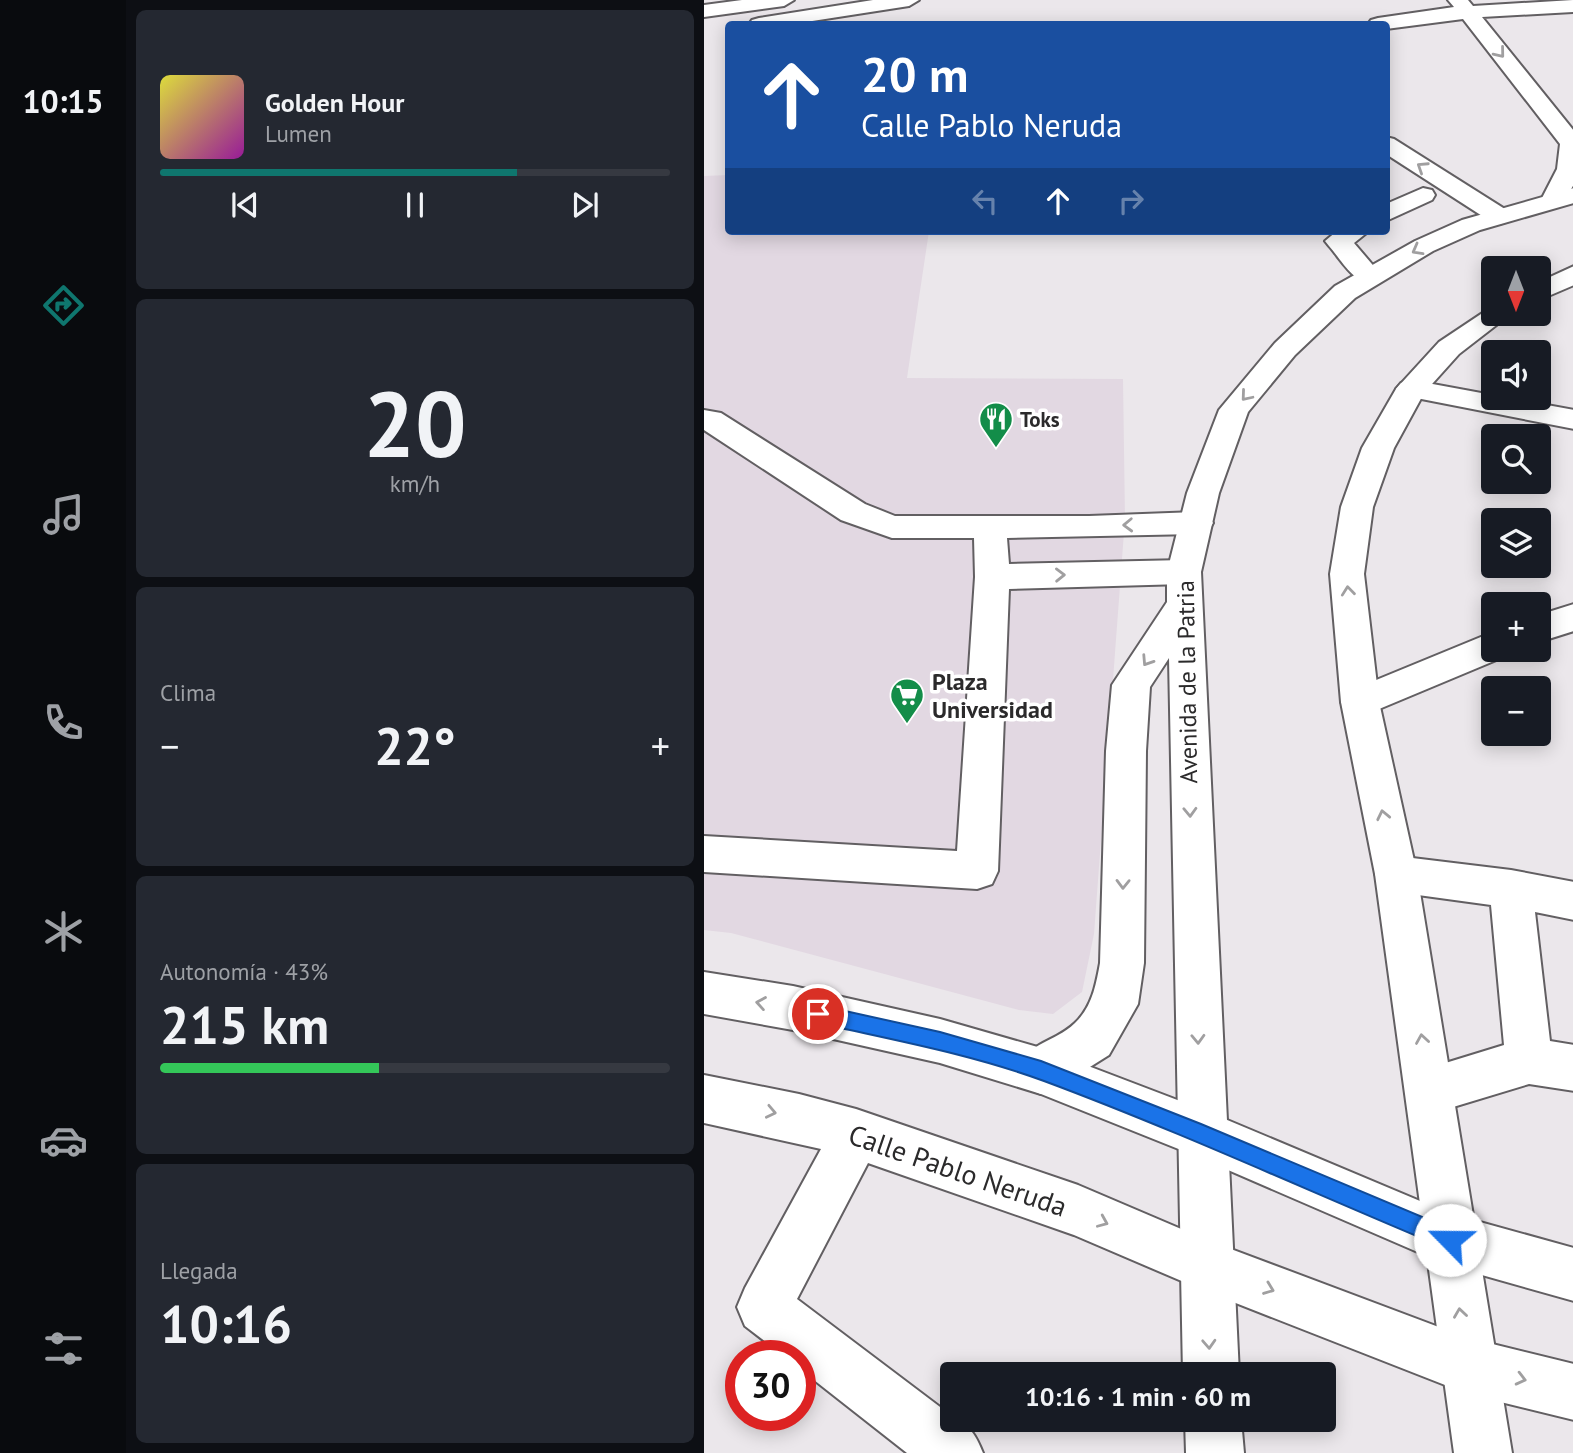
<!DOCTYPE html>
<html lang="es">
<head>
<meta charset="utf-8">
<style>
	:root { --surface:#171b24; --page:#242831; --text:#f1f3f6; --muted:#9ea1a6; --line:#363941; --accent:#0f766e }
	body { margin:0; font-family:"PT Sans",sans-serif; background:var(--page); color:var(--text); height:100vh; display:flex; flex-direction:column; font-size:26px; white-space:nowrap }
	* { box-sizing:border-box; margin:0 }
	p { font-size:23px; color:var(--muted) }
	.icon { flex:none; width:38px; height:38px; fill:none; stroke:currentColor; stroke-width:2; stroke-linecap:round; stroke-linejoin:round }
	.map { position:relative; flex:1; overflow:hidden }
	.drawer { display:flex; flex-direction:column; gap:10px; padding:10px; background:#0d0f14; width:578px }
	.drawer>* { flex:none }
	.hud { position:absolute; left:21px; top:21px; width:665px; height:214px; border-radius:7px; box-shadow:0 4px 18px #0003; background:#1a4fa0; color:#fff; overflow:hidden }
	.needle { width:46px; rotate:180deg }
	.controls { position:absolute; left:777px; top:256px; display:grid; gap:14px }
	.controls a { display:grid; place-items:center; width:70px; height:70px; border-radius:7px; background:var(--surface); box-shadow:0 4px 18px #0003; font-size:35px }
	.speed { position:absolute; left:21px; top:1340px; display:flex; gap:14px; font-size:35px; font-weight:700; text-align:center }
	.speed>* { display:grid; place-content:center; width:91px; height:91px; border-radius:50%; background:var(--surface); box-shadow:0 4px 18px #0003; line-height:1 }
	.speed .limit { border:10px solid #d22; background:#fff; color:#111 }
	.pin { position:absolute; display:grid; place-items:center; width:60px; height:60px; color:#fff; margin:-30px; border:4px solid #fff; border-radius:50%; box-shadow:0 2px 7px #0007 }
	.me { position:absolute; width:77px; margin:-38px; rotate:293deg; stroke-linejoin:round; filter:drop-shadow(0 0 5px #0008) }
	.turn { display:flex; align-items:center; gap:24px; height:147px; padding:0 21px; font-size:32px }
	.turn .icon { width:91px; height:91px; stroke-width:2.5 }
	.turn b { display:block; font-size:49px; line-height:60px }
	.lanes { display:flex; align-items:center; height:66px; padding:0 21px; background:#0003; justify-content:center; gap:35px; direction:ltr }
	.lanes .off { opacity:.35 }
	.big { font-size:52px; font-weight:700; line-height:1.1 }
	.drawer .card { flex:1; display:flex; flex-direction:column; justify-content:center; gap:10px; min-width:0; padding:0 24px; border-radius:10px; background:var(--page) }
	.drawer .dial { align-items:center; gap:0 }
	.dial b { font-size:91px; line-height:1 }
	.song { display:flex; align-items:center; gap:21px }
	.cover { width:84px; height:84px; border-radius:10px; background:linear-gradient(135deg,hsl(60 70% 55%),hsl(300 70% 35%)) }
	.played { height:7px; border-radius:4px; background:linear-gradient(90deg,var(--accent) 70%,var(--line) 70%) }
	.keys { display:flex; justify-content:space-around; direction:ltr }
	.heat { display:flex; justify-content:space-between; align-items:center; font-size:38px; direction:ltr }
	.charge { height:10px; border-radius:5px; background:linear-gradient(90deg,#34c759 43%,var(--line) 0) }
	.trip { position:absolute; left:236px; top:1362px; width:396px; height:70px; border-radius:7px; background:var(--surface); box-shadow:0 4px 18px #0003; font-weight:700; line-height:70px; text-align:center }
	main { display:flex; flex:1; min-height:0 }
	.menu { display:flex; flex-direction:column; width:126px; justify-content:space-around; align-items:center; background:#090b0e; color:var(--muted) }
	.menu .icon { width:49px; height:49px }
	.menu .current { color:var(--accent) }
	.menu b { font-size:32px; color:var(--text) }
	.map>svg:first-child { display:block }
	.built { fill:#e2d8e2 }
	.lines { fill:none; stroke-linecap:round; stroke-linejoin:round }
	.minor-casing { stroke:#625f62; stroke-width:4 }
	.major-casing { stroke:#625f62; stroke-width:4 }
	.minor { fill:#fff; fill-rule:evenodd }
	.major { fill:#fff; fill-rule:evenodd }
	.oneway { stroke:#a09fa0 }
	.route { fill:#1a73e8; stroke:#114b97; stroke-width:2 }
	.labels { text-anchor:middle; dominant-baseline:central; stroke-width:7; stroke-linejoin:round; paint-order:stroke }
	.far-poi-label { font-size:21px; font-weight:bold; fill:#2b2a2b; stroke:#fff; text-anchor:start }
	.poi-label { font-size:24px; font-weight:bold; fill:#2b2a2b; stroke:#fff; text-anchor:start }
	.street-label { font-size:24px; fill:#2b2a2b; stroke:#fff }
	.near-street-label { font-size:28px; fill:#2b2a2b; stroke:#fff }
</style>
</head>
<body>
<main>
<nav class="menu">
<b>10:15</b>
<svg class="icon current" aria-label="directions" viewBox="0 0 24 24"><path d="M12 3l9 9-9 9-9-9zM9 14v-3h6M13 9l2 2-2 2"/></svg>
<svg class="icon" aria-label="music" viewBox="0 0 24 24"><path d="M9 18V5l10-2v13"/><circle cx="6" cy="18" r="3"/><circle cx="16" cy="16" r="3"/></svg>
<svg class="icon" aria-label="phone" viewBox="0 0 24 24"><path d="M5 4h4l2 5-3 2q2 4 5 5l2-3 5 2v4C11 20 4 13 5 4z"/></svg>
<svg class="icon" aria-label="climate" viewBox="0 0 24 24"><path d="M12 3v18M4 7l16 10M4 17L20 7"/></svg>
<svg class="icon" aria-label="car" viewBox="0 0 24 24"><path d="M5 17H2v-5l4-1 3-4h7l3 4 3 1v5h-3M9 17h6M6 11h13"/><circle cx="7" cy="17" r="2"/><circle cx="17" cy="17" r="2"/></svg>
<svg class="icon" aria-label="filters" viewBox="0 0 24 24"><path d="M4 7h16M4 17h16"/><circle cx="9" cy="7" r="2"/><circle cx="15" cy="17" r="2"/></svg>
</nav>
<section class="drawer">
<div class="card">
<div class="song"><i class="cover"></i><div><b>Golden Hour</b><p>Lumen</p></div></div>
<div class="played"></div>
<div class="keys"><svg class="icon" aria-label="previous" viewBox="0 0 24 24"><path d="M18 5L8 12l10 7zM5 5v14"/></svg><svg class="icon" aria-label="pause" viewBox="0 0 24 24"><path d="M8 5v14M16 5v14"/></svg><svg class="icon" aria-label="next" viewBox="0 0 24 24"><path d="M6 5l10 7-10 7zM19 5v14"/></svg></div>
</div>
<div class="card dial"><b>20</b><p>km/h</p></div>
<div class="card"><p>Clima</p>
<div class="heat"><a>−</a><b class="big">22°</b><a>+</a></div>
</div>
<div class="card"><p>Autonomía · 43%</p><b class="big">215 km</b><div class="charge"></div></div>
<div class="card"><p>Llegada</p><b class="big">10:16</b></div>
</section>
<div class="map">
<svg width="870" height="1453" viewBox="0 0 870 1453">
	<rect width="100%" height="100%" fill="#ebe7eb"/>
	<!-- built -->
	<path class="built" d="M24,175V231H225L203,378L419,379L421,519L390,934L378,992L349,1014L315,1010L27,933L0,930V176Z"/>
	<g class="lines">
		<!-- minor casing -->
		<g class="minor-casing">
			<g id="minor">
				<path d="M38,0H90L80,6L0,17V5Z"/>
				<path d="M169,0H215L205,6L89,24H45L48,20L55,18Z"/>
				<path d="M744,0H764L769,6L870,0V12L778,17L870,131V184L858,205L849,207L840,205L837,200L853,169L856,144L759,19L682,29V24H664L667,20L674,18L750,7Z"/>
				<path d="M682,137L690,139L804,211L808,216L804,221L795,224L786,221L682,154Z"/>
				<path d="M719,188L728,190L731,195L728,200L682,221V204Z"/>
				<path d="M633,231H665L650,243L679,277L675,283C652,288 639,262 625,246L621,241Z"/>
				<path d="M707,380L870,410V429L697,395L692,389L697,383Z"/>
				<path d="M0,410L17,413L161,504L191,516H385L492,512L504,515L509,523L504,531L492,534L303,538L305,564L480,560L492,563L497,572L492,581L480,584L305,589L294,871L288,884L273,889L0,872V836L253,851L271,577L270,538H188L137,520L0,430Z"/>
				<path d="M870,604V631L835,642V615Z"/>
				<path d="M789,632V649H805L802,656L656,717L643,712L637,702L643,692Z"/>
				<path d="M692,856L807,870L870,882V920L831,912L846,1041L870,1045V1091L825,1084L726,1114L709,1107L702,1090L709,1073L800,1045L787,905L692,892L677,887L671,874L677,861Z"/>
				<path d="M0,972L89,986L236,1019L337,1048L497,1109L747,1214L870,1248V1301L746,1266L487,1154L337,1094L236,1063L89,1030L0,1014Z"/>
				<path d="M0,1075L95,1094L152,1109L374,1185L503,1240L764,1338L870,1364V1420L764,1394L501,1291L370,1235L164,1163L93,1299L248,1416V1419C266,1423 273,1438 279,1453H203L96,1369V1356H80L41,1326L33,1307L41,1288L117,1149L0,1123Z"/>
			</g>
		</g>
		<!-- major casing -->
		<g class="major-casing">
			<g id="major">
				<path d="M870,188V203L776,230L729,251L651,298L591,355L544,412L515,493L497,572L535,1374H479L465,658L446,687L442,751L440,963L434,1004L405,1055L354,1087L337,1094L320,1087L313,1071C327,1039 349,1044 371,1023C388,1007 392,985 396,963L402,751L408,685L463,602V572L483,493L515,410L571,343L631,286L711,241L758,220Z"/>
				<path d="M870,266V285L835,300V282Z"/>
				<path d="M789,306V313H808L755,354L720,393L690,448L669,507L660,574L675,702L713,874L808,1453H750L671,874L637,702L626,574L637,507L658,448L692,389L735,342Z"/>
				<path d="M481,1419H537L540,1453H482Z"/>
			</g>
		</g>
		<!-- minor -->
		<use href="#minor" class="minor"/>
		<!-- major -->
		<use href="#major" class="major"/>
	</g>
	<!-- one-way arrows -->
	<defs><path id="oneway-chevron" d="M-2-3.5L2.5 0L-2 3.5" fill="none" stroke-width="1.6" stroke-linecap="round" stroke-linejoin="round" transform="scale(1.75)"/></defs>
	<g class="oneway">
		<use href="#oneway-chevron" transform="translate(796 53) rotate(51)"/>
		<use href="#oneway-chevron" transform="translate(718 167) rotate(-147)"/>
		<use href="#oneway-chevron" transform="translate(713 250) rotate(151)"/>
		<use href="#oneway-chevron" transform="translate(542 396) rotate(130)"/>
		<use href="#oneway-chevron" transform="translate(424 525) rotate(178)"/>
		<use href="#oneway-chevron" transform="translate(356 575) rotate(-1)"/>
		<use href="#oneway-chevron" transform="translate(644 591) rotate(-96)"/>
		<use href="#oneway-chevron" transform="translate(443 661) rotate(123)"/>
		<use href="#oneway-chevron" transform="translate(486 812) rotate(88)"/>
		<use href="#oneway-chevron" transform="translate(679 815) rotate(-102)"/>
		<use href="#oneway-chevron" transform="translate(419 884) rotate(91)"/>
		<use href="#oneway-chevron" transform="translate(57 1003) rotate(-170)"/>
		<use href="#oneway-chevron" transform="translate(494 1039) rotate(88)"/>
		<use href="#oneway-chevron" transform="translate(718 1039) rotate(-99)"/>
		<use href="#oneway-chevron" transform="translate(67 1112) rotate(12)"/>
		<use href="#oneway-chevron" transform="translate(399 1222) rotate(23)"/>
		<use href="#oneway-chevron" transform="translate(565 1289) rotate(21)"/>
		<use href="#oneway-chevron" transform="translate(756 1313) rotate(-98)"/>
		<use href="#oneway-chevron" transform="translate(505 1344) rotate(87)"/>
		<use href="#oneway-chevron" transform="translate(817 1379) rotate(14)"/>
	</g>
	<!-- route -->
	<path class="route" d="M114,1005L236,1032L337,1061L497,1124L754,1232L757,1240L754,1247L746,1250C611,1194 477,1132 340,1081C267,1054 189,1040 114,1023L107,1020L104,1014L107,1007Z"/>
	<!-- icons -->
	<defs>
		<g id="restaurant-pin" transform="scale(1.75)"><path d="M0 17L-7.5 6A9.5 9.5 0 1 1 7.5 6Z" fill="#138d49" stroke="#fff"/><path d="M-5-6h1v4h1v-4h1v4h1v-4h1v5L-1.5 .5V6h-2V.5L-5-1ZM5-6V6H3V1.5H1.5Q1.5-4 5-6Z" fill="#fff"/></g>
		<g id="supermarket-pin" transform="scale(1.75)"><path d="M0 17L-7.5 6A9.5 9.5 0 1 1 7.5 6Z" fill="#138d49" stroke="#fff"/><path d="M-6-5.5h2.5l.6 2H6L4.5 2H-2.5L-4.4-4H-6ZM-1.5 3.2a1.3 1.3 0 1 0 .1 0ZM3 3.2a1.3 1.3 0 1 0 .1 0Z" fill="#fff"/></g>
	</defs>
	<g fill-rule="evenodd">
		<use href="#restaurant-pin" x="292" y="419"/>
		<use href="#supermarket-pin" x="203" y="695"/>
	</g>
	<g class="labels">
		<!-- far-poi labels -->
		<g class="far-poi-label">
			<text x="316" y="419">Toks</text>
		</g>
		<!-- poi labels -->
		<g class="poi-label">
			<text x="228" y="681">Plaza<tspan x="228" dy="28">Universidad</tspan></text>
		</g>
		<!-- street labels -->
		<g class="street-label">
			<text transform="translate(483 682) rotate(-91)">Avenida de la Patria</text>
		</g>
		<!-- near-street labels -->
		<g class="near-street-label">
			<text transform="translate(254 1170) rotate(19)">Calle Pablo Neruda</text>
		</g>
	</g>
</svg>
<div class="controls">
<a><svg class="needle" viewBox="-14 -14 28 28"><path d="M0-13l5 13h-10z" fill="#e53935"/><path d="M0 13l5-13h-10z" fill="#9ea1a6"/></svg></a>
<a><svg class="icon" aria-label="sound" viewBox="0 0 24 24"><path d="M4 9h4l5-4v14l-5-4H4zM17 9q2 3 0 6"/></svg></a>
<a><svg class="icon" aria-label="search" viewBox="0 0 24 24"><circle cx="10" cy="10" r="6"/><path d="M15 15l6 6"/></svg></a>
<a><svg class="icon" aria-label="layers" viewBox="0 0 24 24"><path d="M12 4l9 5-9 5-9-5zM3 14l9 5 9-5"/></svg></a>
<a>+</a>
<a>−</a>
</div>
<div class="speed"><div class="limit">30</div></div>
<div class="pin" style="left:114px;top:1014px;background:#d93025"><svg class="icon" aria-label="arrive" viewBox="0 0 24 24"><path d="M6 21V4h12l-3 4 3 4H6"/></svg></div>
<svg class="me" style="left:746px;top:1240px" viewBox="-20 -20 40 40"><circle r="19" fill="#fff"/><path d="M0-13L10 11 0 6-10 11z" fill="#1a73e8"/></svg>
<div class="trip">10:16 · 1 min · 60 m</div>
<div class="hud">
<div class="turn"><svg class="icon" aria-label="ahead" viewBox="0 0 24 24"><path d="M12 20V5M6 11l6-6 6 6"/></svg><div><b>20 m</b>Calle Pablo Neruda</div></div>
<div class="lanes"><svg class="icon off" aria-label="left" viewBox="0 0 24 24"><path d="M17 20v-9H6M10 6l-5 5 5 5"/></svg><svg class="icon" aria-label="ahead" viewBox="0 0 24 24"><path d="M12 20V5M6 11l6-6 6 6"/></svg><svg class="icon off" aria-label="right" viewBox="0 0 24 24"><path d="M7 20v-9h11M14 6l5 5-5 5"/></svg></div>
</div>
</div>
</main>
</body>
</html>
